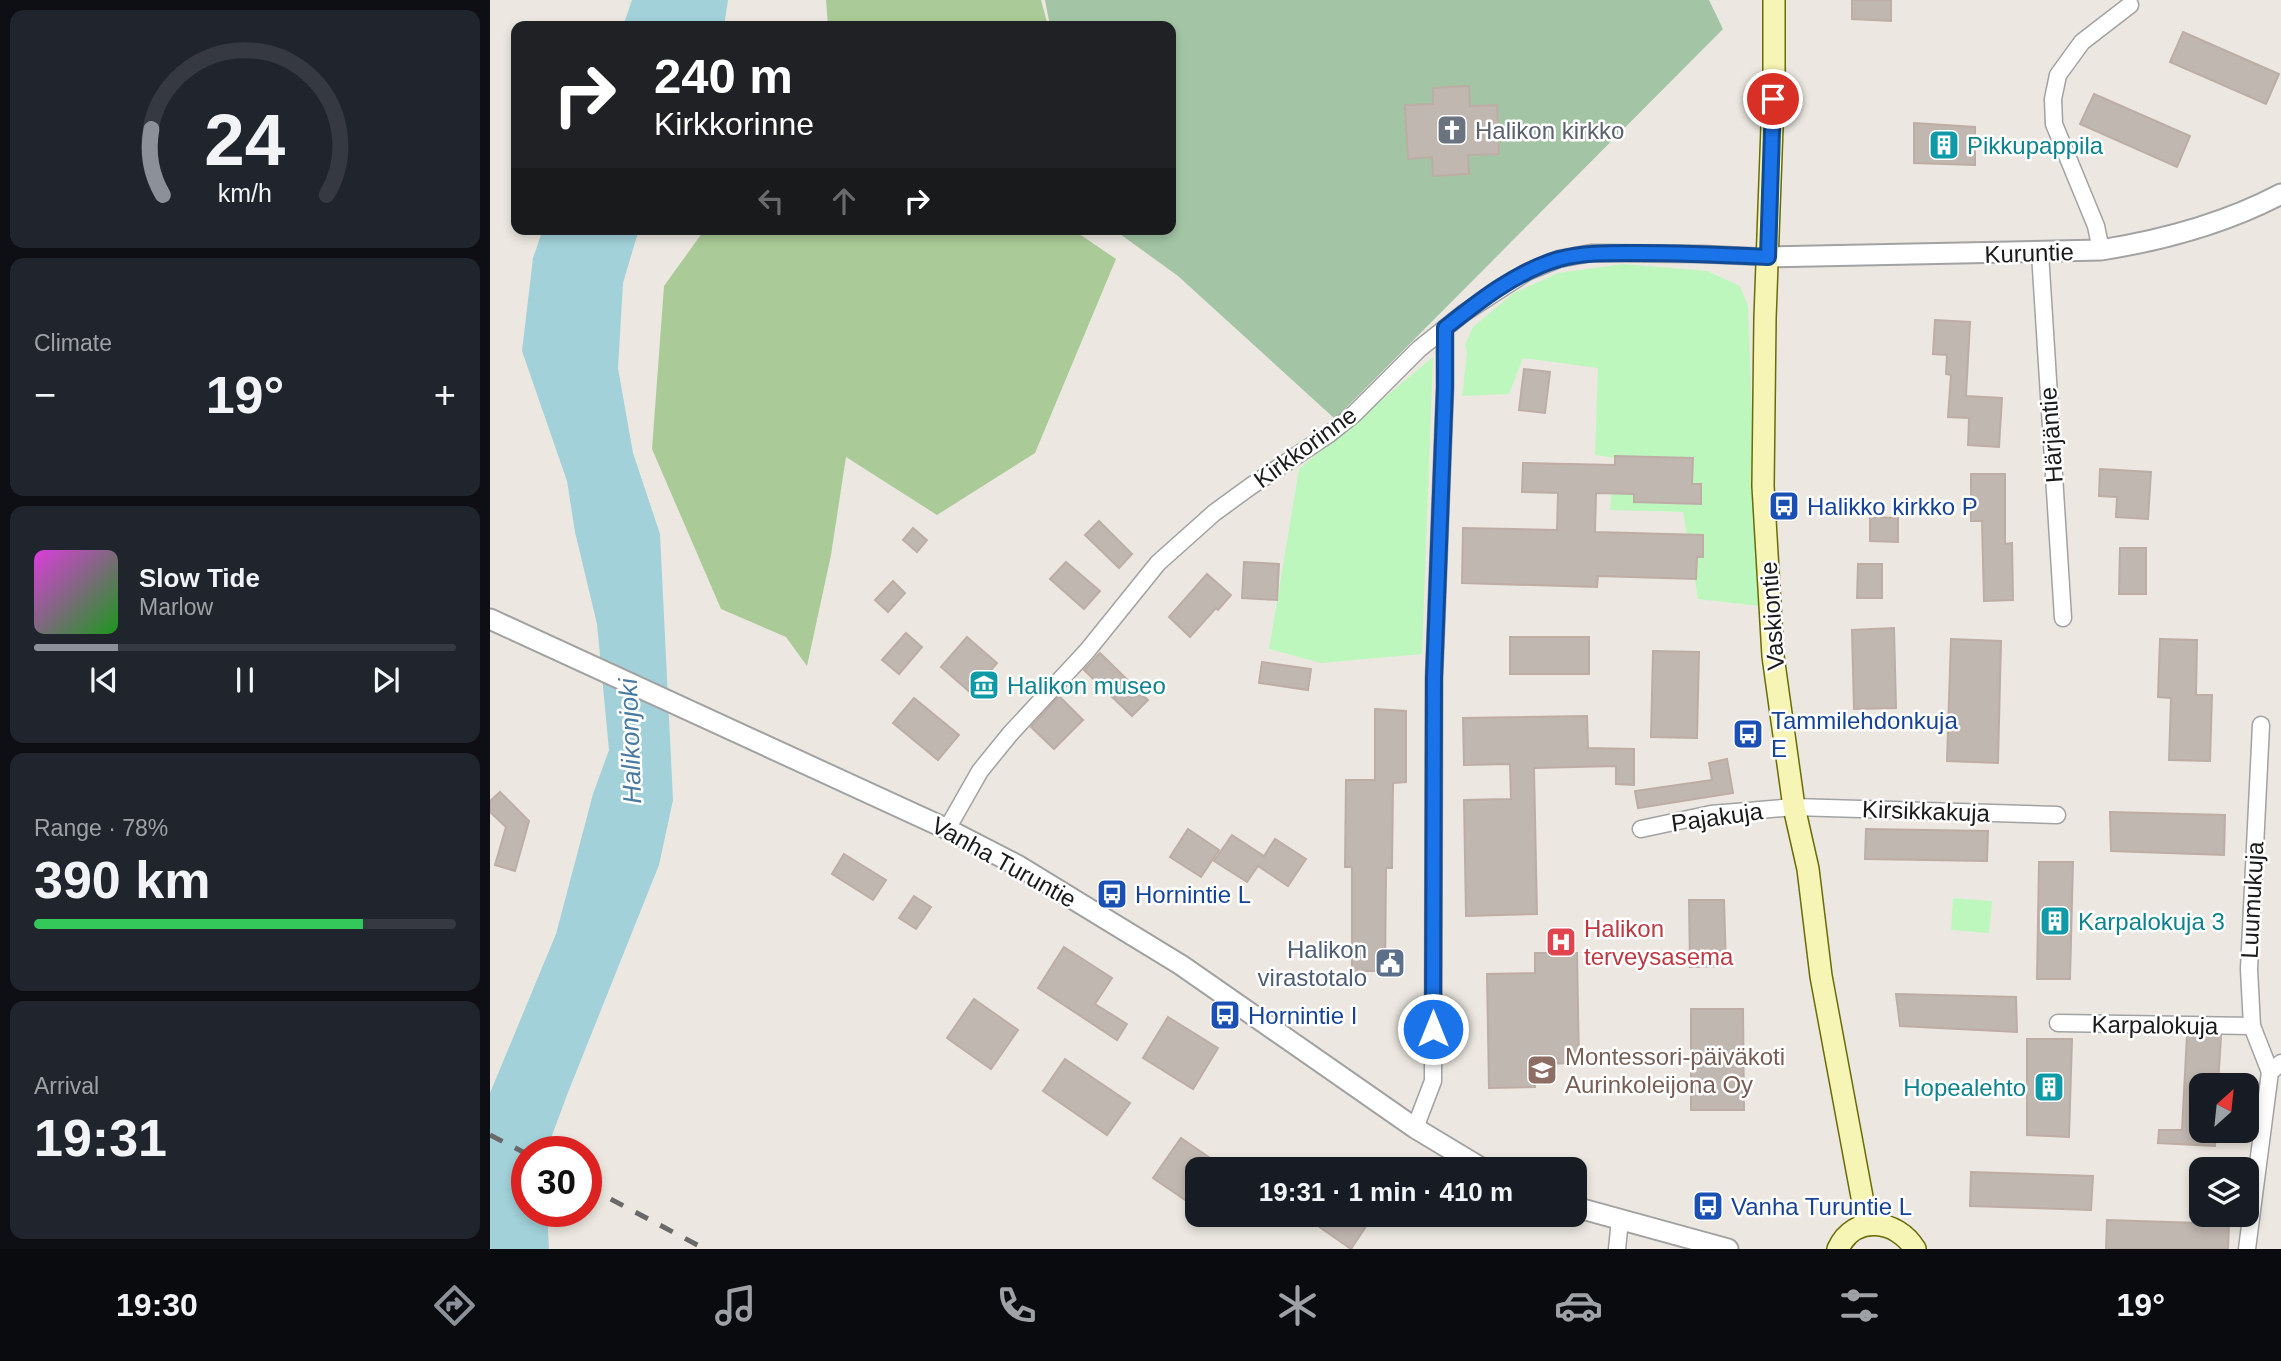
<!DOCTYPE html>
<html lang="en">
<head>
<meta charset="utf-8">
<style>
	:root { --surface:#171b24; --page:#20242c; --text:#f1f3f6; --muted:#9ea1a6; --line:#363941; --accent:#8c9099 }
	body { margin:0; font-family:Arial,sans-serif; background:var(--page); color:var(--text); height:100vh; display:flex; flex-direction:column; font-size:26px; white-space:nowrap }
	* { box-sizing:border-box; margin:0 }
	p { font-size:23px; color:var(--muted) }
	.icon { flex:none; width:38px; height:38px; fill:none; stroke:currentColor; stroke-width:2; stroke-linecap:round; stroke-linejoin:round }
	.map { position:relative; flex:1; overflow:hidden }
	.details { display:flex; flex-direction:column; gap:10px; padding:10px; background:#0d0f14; width:490px }
	.details>* { flex:none }
	.top-card { position:absolute; left:21px; top:21px; width:665px; height:214px; border-radius:14px; box-shadow:0 4px 10px #0003; background:#202124; color:#fff; overflow:hidden }
	.needle { width:46px; rotate:27deg }
	.fabs { position:absolute; left:1699px; top:1073px; display:grid; gap:14px }
	.fabs a { display:grid; place-items:center; width:70px; height:70px; border-radius:14px; background:var(--surface); box-shadow:0 4px 10px #0003; font-size:35px }
	.speed { position:absolute; left:21px; top:1136px; display:flex; gap:14px; font-size:35px; font-weight:700; text-align:center }
	.speed>* { display:grid; place-content:center; width:91px; height:91px; border-radius:50%; background:var(--surface); box-shadow:0 4px 10px #0003; line-height:1 }
	.speed .limit { border:10px solid #d22; background:#fff; color:#111 }
	.pin { position:absolute; display:grid; place-items:center; width:60px; height:60px; color:#fff; margin:-30px; border:4px solid #fff; border-radius:50%; box-shadow:0 2px 7px #0007 }
	.me { position:absolute; width:77px; margin:-38px; rotate:0deg; stroke-linejoin:round; filter:drop-shadow(0 0 5px #0008) }
	.turn { display:flex; align-items:center; gap:24px; height:147px; padding:0 28px; font-size:32px }
	.turn .icon { width:91px; height:91px; stroke-width:2.5 }
	.turn b { display:block; font-size:49px; line-height:60px }
	.lanes { display:flex; align-items:center; height:66px; padding:0 28px; background:#0003; justify-content:center; gap:35px; direction:ltr }
	.lanes .off { opacity:.35 }
	.big { font-size:52px; font-weight:800; line-height:1.1 }
	.details .tile { flex:1; display:flex; flex-direction:column; justify-content:center; gap:10px; min-width:0; padding:0 24px; border-radius:14px; background:var(--page) }
	.details .dial { align-items:center; gap:0 }
	.dial svg { height:182px; overflow:visible; fill:none; stroke:var(--line); stroke-width:7; stroke-linecap:round; text-anchor:middle }
	.dial text { fill:var(--text); stroke:none }
	.song { display:flex; align-items:center; gap:21px }
	.cover { width:84px; height:84px; border-radius:10px; background:linear-gradient(135deg,hsl(300 70% 55%),hsl(120 70% 35%)) }
	.played { height:7px; border-radius:4px; background:linear-gradient(90deg,var(--accent) 20%,var(--line) 20%) }
	.keys { display:flex; justify-content:space-around; direction:ltr }
	.heat { display:flex; justify-content:space-between; align-items:center; font-size:38px; direction:ltr }
	.charge { height:10px; border-radius:5px; background:linear-gradient(90deg,#34c759 78%,var(--line) 0) }
	.trip { position:absolute; left:695px; top:1157px; width:402px; height:70px; border-radius:14px; background:var(--surface); box-shadow:0 4px 10px #0003; font-weight:800; line-height:70px; text-align:center }
	.tab-bar { display:flex; height:112px; justify-content:space-around; align-items:center; background:#090b0e; color:var(--muted) }
	.tab-bar .icon { width:49px; height:49px }
	.tab-bar .active { color:var(--accent) }
	.tab-bar b { font-size:32px; color:var(--text) }
	main { display:flex; flex:1; min-height:0 }
	.map>svg:first-child { display:block }
	.forest { fill:#aacb97 }
	.cemetery { fill:#a3c5a5 }
	.park { fill:#bdf7be }
	.water { fill:#a2d1d9 }
	.building { fill:#c1b7b1; stroke:#bdada4; stroke-width:2 }
	.lines { fill:none; stroke-linecap:round; stroke-linejoin:round }
	.minor-casing { stroke:#a2a2a2; stroke-width:19 }
	.tertiary-casing { stroke:#a2a2a2; stroke-width:23 }
	.secondary-casing { stroke:#696c08; stroke-width:24 }
	.minor { stroke:#fff; stroke-width:16 }
	.tertiary { stroke:#fff; stroke-width:19 }
	.secondary { stroke:#f7f5b5; stroke-width:21 }
	.rail { stroke:#696969; stroke-width:5; stroke-dasharray:14 14; stroke-linecap:butt }
	.route-casing { stroke:#114b97; stroke-width:18 }
	.route { stroke:#1a73e8; stroke-width:12 }
	.labels { text-anchor:middle; dominant-baseline:central; stroke-width:5; stroke-linejoin:round; paint-order:stroke }
	.worship-label { font-size:24px; fill:#5b616d; stroke:#fff; text-anchor:start }
	.culture-label { font-size:24px; fill:#0d838f; stroke:#fff; text-anchor:start }
	.street-label { font-size:24px; fill:#1b1b1b; stroke:#fff }
	.transit-label { font-size:24px; fill:#164399; stroke:#fff; text-anchor:start }
	.health-label { font-size:24px; fill:#be3a42; stroke:#fff; text-anchor:start }
	.service-label { font-size:24px; fill:#4e5e75; stroke:#fff; text-anchor:end }
	.education-label { font-size:24px; fill:#785e54; stroke:#fff; text-anchor:start }
	.water-label { font-size:26px; font-style:italic; fill:#497aa0; stroke:#fff }
</style>
</head>
<body>
<main>
<section class="details">
<div class="tile dial"><svg viewBox="0 0 100 80">
<path d="M14 69A42 42 0 1 1 86 69"/>
<path d="M14 69A42 42 0 0 1 9 40" stroke="#8c9099"/>
<text x="50" y="56" font-size="32" font-weight="700">24</text>
<text x="50" y="72" font-size="11">km/h</text>
</svg></div>
<div class="tile"><p>Climate</p>
<div class="heat"><a>−</a><b class="big">19°</b><a>+</a></div>
</div>
<div class="tile">
<div class="song"><i class="cover"></i><div><b>Slow Tide</b><p>Marlow</p></div></div>
<div class="played"></div>
<div class="keys"><svg class="icon" aria-label="previous" viewBox="0 0 24 24"><path d="M18 5L8 12l10 7zM5 5v14"/></svg><svg class="icon" aria-label="pause" viewBox="0 0 24 24"><path d="M8 5v14M16 5v14"/></svg><svg class="icon" aria-label="next" viewBox="0 0 24 24"><path d="M6 5l10 7-10 7zM19 5v14"/></svg></div>
</div>
<div class="tile"><p>Range · 78%</p><b class="big">390 km</b><div class="charge"></div></div>
<div class="tile"><p>Arrival</p><b class="big">19:31</b></div>
</section>
<div class="map">
<svg width="1791" height="1249" viewBox="0 0 1791 1249">
	<rect width="100%" height="100%" fill="#ece8e1"/>
	<!-- forest -->
	<g class="forest">
		<path d="M336,0H551L558,26H338Z"/>
		<path d="M215,229H582L626,259L545,453L447,515L356,457L341,555L317,666L296,637L231,609L162,449L174,286Z"/>
	</g>
	<!-- cemetery -->
	<path class="cemetery" d="M555,0H1219L1233,29L845,419L688,276L623,229H681V26H560Z"/>
	<!-- park -->
	<g class="park">
		<path d="M1133,264L1217,271L1250,286L1258,306L1269,606L1208,599L1193,512L1120,510L1125,458L1105,455L1108,368L1033,358L1019,394L972,396L977,353L975,345L983,327L1024,293L1068,273Z"/>
		<path d="M943,357L932,654L831,663L779,649L809,469Z"/>
		<path d="M1463,898L1502,901L1499,933L1461,930Z"/>
	</g>
	<!-- water -->
	<g class="water">
		<path d="M142,0H238L234,26H133Z"/>
		<path d="M53,229H149L133,283L128,368L143,453L170,534L183,800L169,865L77,1095L60,1141L59,1151L37,1152V1211H57L59,1249H0V1093L66,934L103,794L119,750L107,624L85,532L77,481L32,351L43,258Z"/>
	</g>
	<!-- building -->
	<g class="building">
		<path d="M1362,0H1401V21L1362,19Z"/>
		<path d="M1693,32L1789,74L1776,104L1680,62Z"/>
		<path d="M979,86L980,106L1007,105L1009,154L978,155L979,174L943,176L942,157L918,159L915,105L943,104V88Z"/>
		<path d="M1604,94L1700,136L1687,167L1590,124Z"/>
		<path d="M1424,123L1485,127V165L1424,163Z"/>
		<path d="M1445,320L1480,322L1476,396L1512,398L1509,447L1478,445L1479,418L1458,417L1461,375L1456,374L1457,355L1443,354Z"/>
		<path d="M1034,369L1060,372L1055,413L1029,410Z"/>
		<path d="M1125,456L1203,458L1202,484H1211V504L1144,502V494L1106,493L1105,532L1213,535V557H1207L1206,579L1108,576L1107,587L972,583L973,528L1067,530L1068,493L1032,492L1033,463L1125,465Z"/>
		<path d="M1610,469L1661,472L1658,519L1626,517L1627,497L1609,496Z"/>
		<path d="M1481,474H1515V544L1522,543L1523,600L1494,601L1492,521H1481Z"/>
		<path d="M1380,517L1408,518V542L1380,541Z"/>
		<path d="M609,521L642,554L629,568L595,535Z"/>
		<path d="M423,528L437,540L427,552L413,540Z"/>
		<path d="M1630,548H1656V594H1629Z"/>
		<path d="M576,562L610,591L594,609L560,579Z"/>
		<path d="M754,562L789,564L787,600L752,598Z"/>
		<path d="M1368,564H1392V598H1367Z"/>
		<path d="M717,574L741,595L728,610L726,608L700,637L679,617Z"/>
		<path d="M403,581L415,593L398,612L385,600Z"/>
		<path d="M1404,628L1406,708L1364,709L1362,630Z"/>
		<path d="M416,633L432,647L409,674L392,660Z"/>
		<path d="M477,637L507,663L481,693L451,667Z"/>
		<rect x="1020" y="637" width="79" height="37"/>
		<path d="M1461,639L1511,641L1508,763L1457,761Z"/>
		<path d="M1670,639L1707,640L1706,695H1722L1720,761L1679,760L1681,698L1668,697Z"/>
		<path d="M1163,651L1209,652L1207,738L1161,737Z"/>
		<path d="M610,653L658,700L642,716L594,670Z"/>
		<path d="M772,662L821,669L818,690L769,683Z"/>
		<path d="M569,696L593,720L564,749L541,727Z"/>
		<path d="M424,698L469,735L448,760L403,723Z"/>
		<path d="M885,709L916,711V782L903,783L902,868H896L895,971H862V867H855L856,780H885Z"/>
		<path d="M1097,716L1098,748L1144,749V785L1126,784V766L1044,768L1047,914L976,916L974,800L1021,799L1020,764L974,765L973,718Z"/>
		<path d="M1237,759L1243,793L1148,808L1145,791L1222,780L1219,763Z"/>
		<path d="M10,792L39,821L25,871L5,865L16,827L0,812V801Z"/>
		<path d="M1620,812L1735,815L1734,855L1621,851Z"/>
		<path d="M698,829L729,850L711,877L680,857Z"/>
		<path d="M1376,829L1498,831L1497,861L1375,859Z"/>
		<path d="M742,835L774,856L785,839L816,859L798,886L768,866L757,882L724,861Z"/>
		<path d="M354,854L396,880L383,900L342,874Z"/>
		<path d="M1549,862H1583L1580,979H1547Z"/>
		<path d="M424,896L441,907L426,929L409,918Z"/>
		<path d="M1199,900H1234L1236,966L1200,967Z"/>
		<path d="M574,947L622,978L605,1004L637,1024L627,1040L548,988Z"/>
		<path d="M1045,953H1087L1089,1063L1044,1064L1045,1087L999,1088L997,974L1045,973Z"/>
		<path d="M1406,994L1526,997L1527,1032L1410,1026Z"/>
		<path d="M484,999L528,1030L501,1069L457,1038Z"/>
		<path d="M1201,1009H1253L1254,1110H1201Z"/>
		<path d="M678,1017L728,1048L703,1089L653,1058Z"/>
		<path d="M1697,1035L1731,1036L1728,1085H1712V1130H1726L1725,1146L1668,1143L1669,1130H1692Z"/>
		<path d="M1537,1039H1582L1579,1137L1537,1135Z"/>
		<path d="M575,1059L640,1103L617,1135L553,1091Z"/>
		<path d="M691,1138L736,1169H707V1208L663,1178Z"/>
		<path d="M1481,1172L1603,1176L1601,1210L1480,1206Z"/>
		<path d="M811,1214H863L877,1225L861,1249Z"/>
		<path d="M1617,1220L1739,1224L1738,1249H1616Z"/>
	</g>
	<g class="lines">
		<!-- minor casing -->
		<g class="minor-casing">
			<g id="minor">
				<path d="M1611,250L1606,226L1564,124L1563,99L1568,75L1592,42L1640,5"/>
				<path d="M1550,253L1573,618"/>
				<path d="M1771,725L1759,969L1762,1026L1780,1072"/>
				<path d="M457,829L490,771L520,734L597,651L668,563L724,513L761,486L839,434L864,414L929,349L974,313L1037,272L1069,259L1101,253L1211,254L1278,257"/>
				<path d="M1151,829L1221,814L1304,807L1567,815"/>
				<path d="M1568,1023L1762,1026"/>
				<path d="M925,1128L943,1081L944,678L955,387V328"/>
				<path d="M1127,1249L1130,1220"/>
				<path d="M1757,1249L1780,1072L1791,1063"/>
			</g>
		</g>
		<!-- tertiary casing -->
		<g class="tertiary-casing">
			<g id="tertiary">
				<path d="M1278,257L1611,250C1674,240 1734,224 1791,194"/>
				<path d="M0,619L457,829L529,866L691,965L925,1128L993,1169"/>
				<path d="M1085,1207L1238,1249"/>
			</g>
		</g>
		<!-- secondary casing -->
		<g class="secondary-casing">
			<g id="secondary">
				<path d="M1284,0V72L1275,318L1273,486L1283,656L1304,807L1318,869L1331,976L1377,1224"/>
				<path d="M1348,1249C1364,1214 1407,1219 1425,1249"/>
			</g>
		</g>
		<!-- minor -->
		<use href="#minor" class="minor"/>
		<!-- tertiary -->
		<use href="#tertiary" class="tertiary"/>
		<!-- secondary -->
		<use href="#secondary" class="secondary"/>
		<!-- rail -->
		<g class="rail">
			<path d="M0,1135L37,1154"/>
			<path d="M96,1186L215,1249"/>
		</g>
	</g>
	<g class="lines">
		<!-- route casing -->
		<g class="route-casing">
			<path id="route" d="M943,1029L944,678L955,387V328C989,301 1027,271 1069,259C1096,252 1122,253 1149,253C1192,253 1235,255 1278,257L1283,99"/>
		</g>
		<!-- route -->
		<use href="#route" class="route"/>
	</g>
	<!-- icons -->
	<defs>
		<g id="church-square" transform="scale(1.575)"><rect x="-9" y="-9" width="18" height="18" rx="4" fill="#6b7280" stroke="#fff"/><path d="M-1.2-6h2.4v3.5h3.3v2.4h-3.3V6h-2.4V-.1h-3.3v-2.4h3.3Z" fill="#fff"/></g>
		<g id="building-square" transform="scale(1.575)"><rect x="-9" y="-9" width="18" height="18" rx="4" fill="#0f9aa8" stroke="#fff"/><path d="M-4-6H4V6H1V3H-1V6H-4ZM-2.5-4.3h1.7v1.8h-1.7ZM.8-4.3h1.7v1.8H.8ZM-2.5-1h1.7V.8h-1.7ZM.8-1h1.7V.8H.8Z" fill="#fff"/></g>
		<g id="bus-square" transform="scale(1.575)"><rect x="-9" y="-9" width="18" height="18" rx="4" fill="#1a4fb4" stroke="#fff"/><path d="M-5-6H5V4H4V6H2V4H-2V6H-4V4H-5ZM-3.5-4V0h7V-4ZM-3.5 1.2v1.5H-2V1.2ZM2 1.2v1.5H3.5V1.2Z" fill="#fff"/></g>
		<g id="museum-square" transform="scale(1.575)"><rect x="-9" y="-9" width="18" height="18" rx="4" fill="#0f9aa8" stroke="#fff"/><path d="M0-6L6-3V-2H-6V-3ZM-5-1h2V3h-2ZM-1-1h2V3h-2ZM3-1h2V3H3ZM-6 4H6V6H-6Z" fill="#fff"/></g>
		<g id="hospital-square" transform="scale(1.575)"><rect x="-9" y="-9" width="18" height="18" rx="4" fill="#e0444e" stroke="#fff"/><path d="M-5-5h3v3.5h4V-5h3V5h-3V1.5h-4V5h-3Z" fill="#fff"/></g>
		<g id="civic-square" transform="scale(1.575)"><rect x="-9" y="-9" width="18" height="18" rx="4" fill="#5c6f8a" stroke="#fff"/><path d="M-.6-6.5H3V-4.5H.6V-3L4-1V1h2V6H-6V1h2V-1L-.6-3ZM-1.2 2.5V6h2.4V2.5Z" fill="#fff"/></g>
		<g id="school-square" transform="scale(1.575)"><rect x="-9" y="-9" width="18" height="18" rx="4" fill="#8d6e63" stroke="#fff"/><path d="M0-5L7-2L0 1L-7-2ZM-4 1L0 2.5L4 1V4Q0 6-4 4Z" fill="#fff"/></g>
	</defs>
	<g fill-rule="evenodd">
		<use href="#church-square" x="962" y="130"/>
		<use href="#building-square" x="1454" y="145"/>
		<use href="#bus-square" x="1294" y="506"/>
		<use href="#museum-square" x="494" y="685"/>
		<use href="#bus-square" x="1258" y="734"/>
		<use href="#bus-square" x="622" y="894"/>
		<use href="#building-square" x="1565" y="921"/>
		<use href="#hospital-square" x="1071" y="942"/>
		<use href="#civic-square" x="900" y="963"/>
		<use href="#bus-square" x="735" y="1015"/>
		<use href="#school-square" x="1052" y="1070"/>
		<use href="#building-square" x="1559" y="1087"/>
		<use href="#bus-square" x="1218" y="1206"/>
	</g>
	<g class="labels">
		<!-- worship labels -->
		<g class="worship-label">
			<text x="985" y="130">Halikon kirkko</text>
		</g>
		<!-- culture labels -->
		<g class="culture-label">
			<text x="1477" y="145">Pikkupappila</text>
			<text x="517" y="685">Halikon museo</text>
			<text x="1588" y="921">Karpalokuja 3</text>
			<text x="1536" y="1087" text-anchor="end">Hopealehto</text>
		</g>
		<!-- street labels -->
		<g class="street-label">
			<text transform="translate(1539 253) rotate(-2)">Kuruntie</text>
			<text transform="translate(1561 435) rotate(-94)">Härjäntie</text>
			<text transform="translate(815 447) rotate(-36)">Kirkkorinne</text>
			<text transform="translate(1282 616) rotate(-94)">Vaskiontie</text>
			<text transform="translate(1436 811) rotate(2)">Kirsikkakuja</text>
			<text transform="translate(1227 817) rotate(-8)">Pajakuja</text>
			<text transform="translate(514 862) rotate(29)">Vanha Turuntie</text>
			<text transform="translate(1762 900) rotate(-87)">Luumukuja</text>
			<text transform="translate(1665 1025) rotate(1)">Karpalokuja</text>
		</g>
		<!-- transit labels -->
		<g class="transit-label">
			<text x="1317" y="506">Halikko kirkko P</text>
			<text x="1281" y="720">Tammilehdonkuja<tspan x="1281" dy="28">E</tspan></text>
			<text x="645" y="894">Hornintie L</text>
			<text x="758" y="1015">Hornintie I</text>
			<text x="1241" y="1206">Vanha Turuntie L</text>
		</g>
		<!-- health labels -->
		<g class="health-label">
			<text x="1094" y="928">Halikon<tspan x="1094" dy="28">terveysasema</tspan></text>
		</g>
		<!-- service labels -->
		<g class="service-label">
			<text x="877" y="949">Halikon<tspan x="877" dy="28">virastotalo</tspan></text>
		</g>
		<!-- education labels -->
		<g class="education-label">
			<text x="1075" y="1056">Montessori-päiväkoti<tspan x="1075" dy="28">Aurinkoleijona Oy</tspan></text>
		</g>
		<!-- water labels -->
		<g class="water-label">
			<text transform="translate(140 741) rotate(-92)">Halikonjoki</text>
		</g>
	</g>
</svg>
<div class="fabs">
<a><svg class="needle" viewBox="-14 -14 28 28"><path d="M0-13l5 13h-10z" fill="#e53935"/><path d="M0 13l5-13h-10z" fill="#9ea1a6"/></svg></a>
<a><svg class="icon" aria-label="layers" viewBox="0 0 24 24"><path d="M12 4l9 5-9 5-9-5zM3 14l9 5 9-5"/></svg></a>
</div>
<div class="speed"><div class="limit">30</div></div>
<div class="pin" style="left:1283px;top:99px;background:#d93025"><svg class="icon" aria-label="arrive" viewBox="0 0 24 24"><path d="M6 21V4h12l-3 4 3 4H6"/></svg></div>
<svg class="me" style="left:943px;top:1029px" viewBox="-20 -20 40 40"><circle r="17" fill="#1a73e8" stroke="#fff" stroke-width="3"/><path d="M0-11L8 9 0 5-8 9z" fill="#fff"/></svg>
<div class="trip">19:31 · 1 min · 410 m</div>
<div class="top-card">
<div class="turn"><svg class="icon" aria-label="right" viewBox="0 0 24 24"><path d="M7 20v-9h11M14 6l5 5-5 5"/></svg><div><b>240 m</b>Kirkkorinne</div></div>
<div class="lanes"><svg class="icon off" aria-label="left" viewBox="0 0 24 24"><path d="M17 20v-9H6M10 6l-5 5 5 5"/></svg><svg class="icon off" aria-label="ahead" viewBox="0 0 24 24"><path d="M12 20V5M6 11l6-6 6 6"/></svg><svg class="icon" aria-label="right" viewBox="0 0 24 24"><path d="M7 20v-9h11M14 6l5 5-5 5"/></svg></div>
</div>
</div>
</main>
<nav class="tab-bar">
<b>19:30</b>
<svg class="icon active" aria-label="directions" viewBox="0 0 24 24"><path d="M12 3l9 9-9 9-9-9zM9 14v-3h6M13 9l2 2-2 2"/></svg>
<svg class="icon" aria-label="music" viewBox="0 0 24 24"><path d="M9 18V5l10-2v13"/><circle cx="6" cy="18" r="3"/><circle cx="16" cy="16" r="3"/></svg>
<svg class="icon" aria-label="phone" viewBox="0 0 24 24"><path d="M5 4h4l2 5-3 2q2 4 5 5l2-3 5 2v4C11 20 4 13 5 4z"/></svg>
<svg class="icon" aria-label="climate" viewBox="0 0 24 24"><path d="M12 3v18M4 7l16 10M4 17L20 7"/></svg>
<svg class="icon" aria-label="car" viewBox="0 0 24 24"><path d="M5 17H2v-5l4-1 3-4h7l3 4 3 1v5h-3M9 17h6M6 11h13"/><circle cx="7" cy="17" r="2"/><circle cx="17" cy="17" r="2"/></svg>
<svg class="icon" aria-label="filters" viewBox="0 0 24 24"><path d="M4 7h16M4 17h16"/><circle cx="9" cy="7" r="2"/><circle cx="15" cy="17" r="2"/></svg>
<b>19°</b>
</nav>
</body>
</html>
